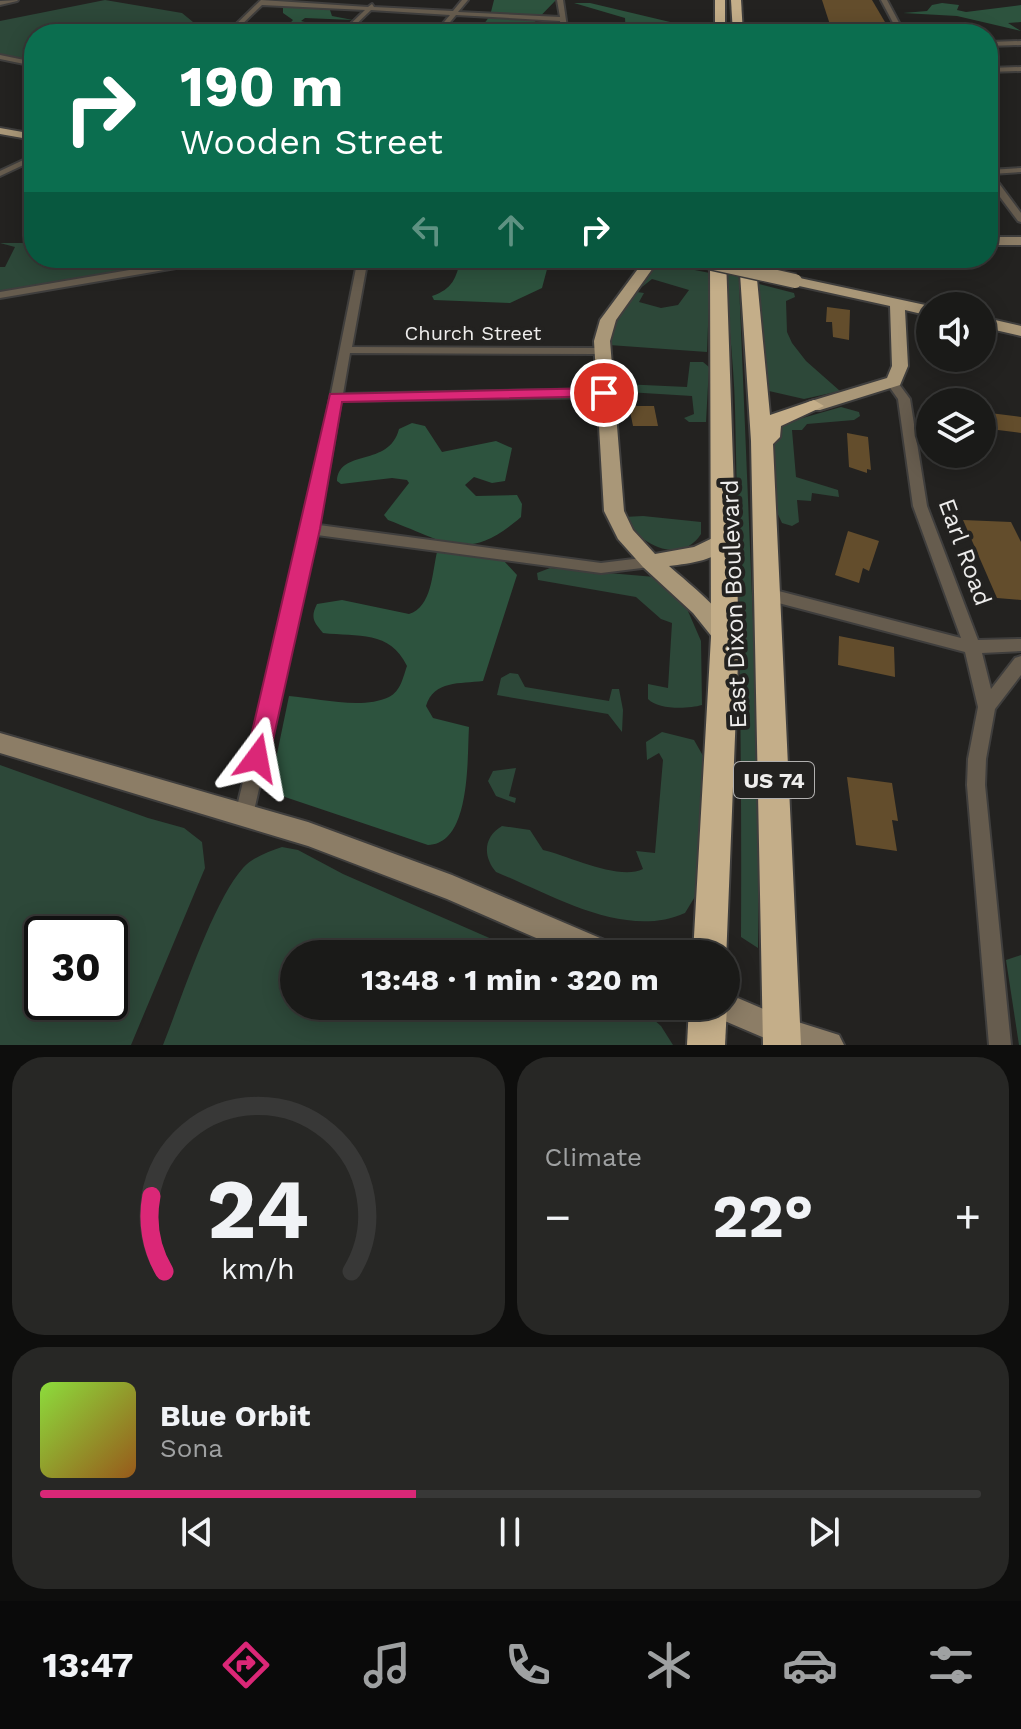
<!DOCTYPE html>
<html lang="en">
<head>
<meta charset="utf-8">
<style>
	:root { --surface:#1a1a18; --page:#272725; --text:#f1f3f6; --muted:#9fa1a2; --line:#383837; --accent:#db2777 }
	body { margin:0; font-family:"Work Sans",sans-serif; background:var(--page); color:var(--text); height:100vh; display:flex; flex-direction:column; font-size:30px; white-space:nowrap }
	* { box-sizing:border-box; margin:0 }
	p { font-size:26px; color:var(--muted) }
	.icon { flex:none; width:44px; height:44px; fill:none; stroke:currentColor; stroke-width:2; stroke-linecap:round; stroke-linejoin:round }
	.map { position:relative; height:1045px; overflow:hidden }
	.sheet { display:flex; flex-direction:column; gap:12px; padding:12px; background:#0e0e0d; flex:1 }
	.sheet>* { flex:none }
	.hud { position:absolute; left:24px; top:24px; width:974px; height:244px; border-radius:32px; box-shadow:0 4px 20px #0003,0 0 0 2px var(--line); background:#0b6e4f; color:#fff; overflow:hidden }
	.tools { position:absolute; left:916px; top:292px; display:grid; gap:16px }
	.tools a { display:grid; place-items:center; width:80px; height:80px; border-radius:50%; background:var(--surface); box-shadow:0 4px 20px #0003,0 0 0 2px var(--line); font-size:40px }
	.speed { position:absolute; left:24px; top:916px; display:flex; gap:16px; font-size:40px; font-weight:700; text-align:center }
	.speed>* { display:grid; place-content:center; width:104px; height:104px; border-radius:50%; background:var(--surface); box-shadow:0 4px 20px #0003,0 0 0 2px var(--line); line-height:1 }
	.speed .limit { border:4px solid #111; border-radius:12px; background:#fff; color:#111 }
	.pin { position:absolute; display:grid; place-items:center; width:68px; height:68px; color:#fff; margin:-34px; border:4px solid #fff; border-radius:50%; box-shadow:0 2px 8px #0007 }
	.me { position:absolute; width:88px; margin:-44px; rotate:13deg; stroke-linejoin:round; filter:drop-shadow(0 0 6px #0008) }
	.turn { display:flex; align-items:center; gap:28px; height:168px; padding:0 24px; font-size:36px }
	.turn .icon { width:104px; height:104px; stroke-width:2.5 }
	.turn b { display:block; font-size:56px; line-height:68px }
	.lanes { display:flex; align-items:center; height:76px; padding:0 24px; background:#0003; justify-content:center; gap:40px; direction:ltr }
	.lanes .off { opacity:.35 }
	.big { font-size:60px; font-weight:700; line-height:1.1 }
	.sheet .tile { flex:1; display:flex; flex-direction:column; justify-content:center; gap:12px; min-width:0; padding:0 28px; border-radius:32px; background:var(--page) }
	.sheet .dial { align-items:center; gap:0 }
	.dial svg { height:208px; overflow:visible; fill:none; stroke:var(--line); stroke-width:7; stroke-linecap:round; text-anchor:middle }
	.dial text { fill:var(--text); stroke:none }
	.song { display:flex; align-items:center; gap:24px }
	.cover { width:96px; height:96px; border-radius:12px; background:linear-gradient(135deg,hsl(90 70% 55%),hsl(30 70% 35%)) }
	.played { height:8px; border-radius:4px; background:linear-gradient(90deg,var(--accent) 40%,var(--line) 40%) }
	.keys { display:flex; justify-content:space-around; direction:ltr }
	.heat { display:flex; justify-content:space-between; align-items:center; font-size:44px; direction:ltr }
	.sheet .tiles { flex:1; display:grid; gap:12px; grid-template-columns:1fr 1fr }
	.tile:last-child { grid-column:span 2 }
	.trip { position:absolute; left:280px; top:940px; width:460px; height:80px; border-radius:40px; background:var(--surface); box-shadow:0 4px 20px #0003,0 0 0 2px var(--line); font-weight:700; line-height:80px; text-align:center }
	.menu { display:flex; height:128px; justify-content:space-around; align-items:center; background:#0a0a0a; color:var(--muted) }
	.menu .icon { width:56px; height:56px }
	.menu .selected { color:var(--accent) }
	.menu b { font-size:36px; color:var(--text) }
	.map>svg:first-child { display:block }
	.green { fill:#2d4839; fill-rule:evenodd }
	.forest { fill:#2d533e }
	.building { fill:#634d2c }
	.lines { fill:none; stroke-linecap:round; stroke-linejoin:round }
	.street-casing { stroke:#3f3e3d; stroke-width:4 }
	.secondary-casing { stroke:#3f3e3d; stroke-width:4 }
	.primary-casing { stroke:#3f3e3d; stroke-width:4 }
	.highway-casing { stroke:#3f3e3d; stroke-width:4 }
	.street { fill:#665c4e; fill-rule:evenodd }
	.secondary { fill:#8c7d66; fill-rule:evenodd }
	.primary { fill:#a99778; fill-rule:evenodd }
	.highway { fill:#c4ae89; fill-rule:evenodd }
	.primary-bridge-casing { stroke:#3f3e3d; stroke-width:17; stroke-linecap:butt }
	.primary-bridge { stroke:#a99778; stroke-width:14 }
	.route { fill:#db2777; stroke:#8e194d; stroke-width:2 }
	.labels { text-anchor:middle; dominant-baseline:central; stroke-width:8; stroke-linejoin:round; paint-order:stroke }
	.far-street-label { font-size:20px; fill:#eeedec; stroke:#232220 }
	.shield { fill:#232220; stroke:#b1b0af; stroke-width:2 }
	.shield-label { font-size:22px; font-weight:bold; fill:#eeedec }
	.street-label { font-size:24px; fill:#eeedec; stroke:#232220 }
</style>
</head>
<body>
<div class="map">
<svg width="1021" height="1045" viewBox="0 0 1021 1045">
	<rect width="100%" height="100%" fill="#232220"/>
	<!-- green -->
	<g class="green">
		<path d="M105,0L182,13L193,22L179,34H34V64L0,57V21Z"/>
		<path d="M0,243H32L34,258H217L0,295V267H5L15,247Z"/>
		<path d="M726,258H738L759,765L758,948L741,937C742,761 739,585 735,409C734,358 726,309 726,258Z"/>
		<path d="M669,265L710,273L707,352L609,345C610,322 623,309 637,292L644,293L639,302L661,308L678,305L689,290L652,279L642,287L653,268Z"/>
		<path d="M755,283L794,293L795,297L786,301L787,332L792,343L806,361L840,391L804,399L769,391L765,386Z"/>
		<path d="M690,362H703L709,367L706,422H689L684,418L694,414L692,396L611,391L608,369L621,370L622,384L687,387Z"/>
		<path d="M841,407L859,412L860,416L854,420L807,424L802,430H792L796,477L838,490L839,497L812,493L811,501L797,500L799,522L792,526L782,523L772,502L773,434L778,425Z"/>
		<path d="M643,516L701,522V534C680,567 637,543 624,517Z"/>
		<path d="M550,568L655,577L681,595L701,641L702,705C688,709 658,710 648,699V684L668,688L672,623L661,619L636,597L538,580L537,573Z"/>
		<path d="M510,673L518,674L525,687L609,701L612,689H619L623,710L622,732L608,714L497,695L501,678Z"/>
		<path d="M662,732L694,740L706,761L699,890L685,913C625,940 552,895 496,872C483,857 483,837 502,826L530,830L543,850C569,856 619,881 643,869L636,851L655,853L663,760L659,753L647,760L646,742Z"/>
		<path d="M0,765L148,818L184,828L202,842L205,868L131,1045H0ZM42,934H110V1002H42Z"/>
		<path d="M516,768L509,796L516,798L515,803L496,796L488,781L493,771Z"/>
		<path d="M282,847L298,850L343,874L526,954H294V1006H638L661,1026L673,1045H163C181,1000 213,901 243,868C253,857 268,852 282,847Z"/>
		<path d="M1021,955V1045H1019L1006,960Z"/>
	</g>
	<!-- forest -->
	<g class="forest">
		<path d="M494,0H556L523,34H476L490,16Z"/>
		<path d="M574,3H590L708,31L668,28L663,30L667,34H626L625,18Z"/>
		<path d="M942,3L959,5L957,10L966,12L1021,5V22L1008,23L1021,31L957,16L903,13L927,11L932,5Z"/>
		<path d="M288,6L330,10L332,16L353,20L305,18L301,21L324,27L323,33L280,34L293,20L283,13V8Z"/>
		<path d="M461,258H550L542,288L510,303L434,300L432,296C453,289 456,278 461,258Z"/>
		<path d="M412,423L425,426L442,452L496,441L512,448L505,481L492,483L474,477L465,485L476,496L517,495L522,504L521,517C467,564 447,542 388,520L384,515L409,483L407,480L392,478L341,484L337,481C339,448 389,468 399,429Z"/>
		<path d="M437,552L504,561L517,575L483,681C460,684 434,680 426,706L433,718L469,727C467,760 471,844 428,845L282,796L274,789L272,778L289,696C317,698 362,710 389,697C401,691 403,677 407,666C390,630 358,637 323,633C314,622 310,618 317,604L342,600L409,614C432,607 432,573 437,552Z"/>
	</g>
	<!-- building -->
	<g class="building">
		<path d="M822,0H872L892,34H833Z"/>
		<path d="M827,307L850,310L849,340L833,337L832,322H826Z"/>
		<path d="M629,406H654L658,426H633Z"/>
		<path d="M982,412L1021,417V433L982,428Z"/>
		<path d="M847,433L868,437L871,470L867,469V473L849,467Z"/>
		<path d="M963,520L1011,522L1021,542V600L997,598Z"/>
		<path d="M848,531L879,541L869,571L863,568L859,583L835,575Z"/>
		<path d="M839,636L894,647L895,677L838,665Z"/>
		<path d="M847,777L892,783L898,821L892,820L897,851L856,845Z"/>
	</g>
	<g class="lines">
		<!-- street casing -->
		<g class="street-casing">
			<g id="street">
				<path d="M18,0L17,1L0,5V1Z"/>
				<path d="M261,0L368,7L372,4L374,7L453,11L462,0H468L458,12L560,17L557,0H563L568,34H562L560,21L456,15L440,34H434L450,15L371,10L346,34H340L365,10L262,5L232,34H226Z"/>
				<path d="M881,0H887L905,34H899Z"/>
				<path d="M1021,41V45L988,46V42Z"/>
				<path d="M0,55L34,62V66L0,59Z"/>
				<path d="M1021,67V71L988,72V68Z"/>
				<path d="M34,155V160L0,176V171Z"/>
				<path d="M1021,168V172L992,174L1021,213V222L1018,221L988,181V170Z"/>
				<path d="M200,258H222L217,261L0,298V292Z"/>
				<path d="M358,258H368L352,347L600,348L606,351L600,354L350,353L343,394L604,389L610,393L604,397L341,401L319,525L601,563L650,557L655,558L657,562L655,566L650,567L601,573L317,535L253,815L251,821L244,824L237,821L235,815L304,529Z"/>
				<path d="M892,378L896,380L910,399L927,506L978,640L1021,639V651L982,653L991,689L1015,658L1021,656V675L995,709L986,759L985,785L1011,1045H989L967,785L968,759L978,707L965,652L767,600L762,598L759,594L762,590L767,588L961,638L913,506L898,399L886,382Z"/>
			</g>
		</g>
		<!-- secondary casing -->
		<g class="secondary-casing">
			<g id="secondary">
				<rect x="988" y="237" width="33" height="8"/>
				<path d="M0,733L308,822L452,875L614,944L618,954H573L447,899L308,846L0,753Z"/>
				<path d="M726,993L782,1017L839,1035L844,1045H781L713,1016L709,1006H726Z"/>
			</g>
		</g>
		<!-- primary casing -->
		<g class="primary-casing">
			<g id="primary">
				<path d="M0,128L34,134V140L0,134Z"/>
				<path d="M646,258H660L616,320L610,341L624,511L633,530L655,554L694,547L721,534L728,536L731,541C718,561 691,563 669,566C693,587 721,608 736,637L733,643L725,646L717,643L693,613L643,567L618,539L604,511L594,341L600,320Z"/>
				<path d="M795,277L930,306V316L905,310L908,366L900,385L820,410H808L805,406L808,402L887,378L892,366L890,306L790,284L788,281Z"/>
				<path d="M982,317L1021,326V336L982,327Z"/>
			</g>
		</g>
		<!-- highway casing -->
		<g class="highway-casing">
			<g id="highway">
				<rect x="715" y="0" width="10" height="34"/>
				<path d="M731,0H741L743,34H733Z"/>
				<path d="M710,258H726L739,637L726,961V954H693L711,637Z"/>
				<path d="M739,258H755L770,415L814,400L824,406L781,426L780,437L773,444L801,1045H763L751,441Z"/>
				<path d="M726,1004L727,1006L725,1045H687L689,1006Z"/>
			</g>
		</g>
		<!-- street -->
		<use href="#street" class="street"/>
		<!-- secondary -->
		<use href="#secondary" class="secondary"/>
		<!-- primary -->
		<use href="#primary" class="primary"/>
		<!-- highway -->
		<use href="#highway" class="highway"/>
		<!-- primary-bridge casing -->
		<g class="primary-bridge-casing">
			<path id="primary-bridge" d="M691,258L795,281"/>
		</g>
		<!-- primary-bridge -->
		<use href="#primary-bridge" class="primary-bridge"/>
	</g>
	<!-- route -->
	<path class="route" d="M604,388L609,389V396L342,402L320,529L269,758L266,765L257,768L249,765L246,758L330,394Z"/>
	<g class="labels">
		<!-- far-street labels -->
		<g class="far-street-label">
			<text x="473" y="333">Church Street</text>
		</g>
		<!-- shield labels -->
		<rect class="shield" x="734" y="762" width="80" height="36" rx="6"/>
		<g class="shield-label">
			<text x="774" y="780">US 74</text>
		</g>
		<!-- street labels -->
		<g class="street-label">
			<text transform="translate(965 552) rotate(70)">Earl Road</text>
			<text transform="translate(734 604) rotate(-92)">East Dixon Boulevard</text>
		</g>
	</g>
</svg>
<div class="tools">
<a><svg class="icon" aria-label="sound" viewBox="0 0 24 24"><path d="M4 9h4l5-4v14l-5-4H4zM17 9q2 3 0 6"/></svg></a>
<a><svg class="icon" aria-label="layers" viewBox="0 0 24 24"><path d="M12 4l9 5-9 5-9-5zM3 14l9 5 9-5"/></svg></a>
</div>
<div class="speed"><div class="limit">30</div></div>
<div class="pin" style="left:604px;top:393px;background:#d93025"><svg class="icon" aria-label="arrive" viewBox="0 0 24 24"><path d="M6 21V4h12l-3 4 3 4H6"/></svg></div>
<svg class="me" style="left:257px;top:758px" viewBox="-20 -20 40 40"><path d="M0-17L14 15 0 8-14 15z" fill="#db2777" stroke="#fff" stroke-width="4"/></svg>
<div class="trip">13:48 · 1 min · 320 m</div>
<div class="hud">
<div class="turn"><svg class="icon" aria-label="right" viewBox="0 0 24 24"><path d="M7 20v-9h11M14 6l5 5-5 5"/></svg><div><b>190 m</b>Wooden Street</div></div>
<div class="lanes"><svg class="icon off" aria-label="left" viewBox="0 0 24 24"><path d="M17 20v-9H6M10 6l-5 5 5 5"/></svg><svg class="icon off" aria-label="ahead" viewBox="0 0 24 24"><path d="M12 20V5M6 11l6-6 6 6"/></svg><svg class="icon" aria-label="right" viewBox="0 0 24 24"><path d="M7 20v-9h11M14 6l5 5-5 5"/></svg></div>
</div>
</div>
<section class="sheet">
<div class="tiles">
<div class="tile dial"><svg viewBox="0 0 100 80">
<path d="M14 69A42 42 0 1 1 86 69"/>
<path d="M14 69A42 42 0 0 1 9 40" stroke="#db2777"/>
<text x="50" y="56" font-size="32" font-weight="700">24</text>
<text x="50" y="72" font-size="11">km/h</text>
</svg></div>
<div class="tile"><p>Climate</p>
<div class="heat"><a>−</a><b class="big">22°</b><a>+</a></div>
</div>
<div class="tile">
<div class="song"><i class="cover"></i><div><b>Blue Orbit</b><p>Sona</p></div></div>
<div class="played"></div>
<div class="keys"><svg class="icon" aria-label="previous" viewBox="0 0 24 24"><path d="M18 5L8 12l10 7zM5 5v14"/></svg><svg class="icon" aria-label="pause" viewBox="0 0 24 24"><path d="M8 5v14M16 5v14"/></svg><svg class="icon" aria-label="next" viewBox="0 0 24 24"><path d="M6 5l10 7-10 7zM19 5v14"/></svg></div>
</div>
</div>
</section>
<nav class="menu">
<b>13:47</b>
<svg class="icon selected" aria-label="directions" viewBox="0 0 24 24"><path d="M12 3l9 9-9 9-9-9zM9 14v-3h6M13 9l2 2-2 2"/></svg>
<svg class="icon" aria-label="music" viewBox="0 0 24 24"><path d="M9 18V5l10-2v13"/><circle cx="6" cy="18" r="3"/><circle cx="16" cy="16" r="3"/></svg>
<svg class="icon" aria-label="phone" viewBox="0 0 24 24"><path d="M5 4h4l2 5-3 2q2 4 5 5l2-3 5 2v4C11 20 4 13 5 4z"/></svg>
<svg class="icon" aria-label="climate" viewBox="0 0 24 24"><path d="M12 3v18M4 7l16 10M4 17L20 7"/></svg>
<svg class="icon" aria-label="car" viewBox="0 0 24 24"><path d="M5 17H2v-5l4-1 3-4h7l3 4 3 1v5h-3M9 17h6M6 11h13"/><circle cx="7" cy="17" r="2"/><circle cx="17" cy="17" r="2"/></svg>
<svg class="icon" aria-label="filters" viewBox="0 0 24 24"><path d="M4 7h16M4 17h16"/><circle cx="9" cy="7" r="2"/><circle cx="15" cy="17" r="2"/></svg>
</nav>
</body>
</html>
